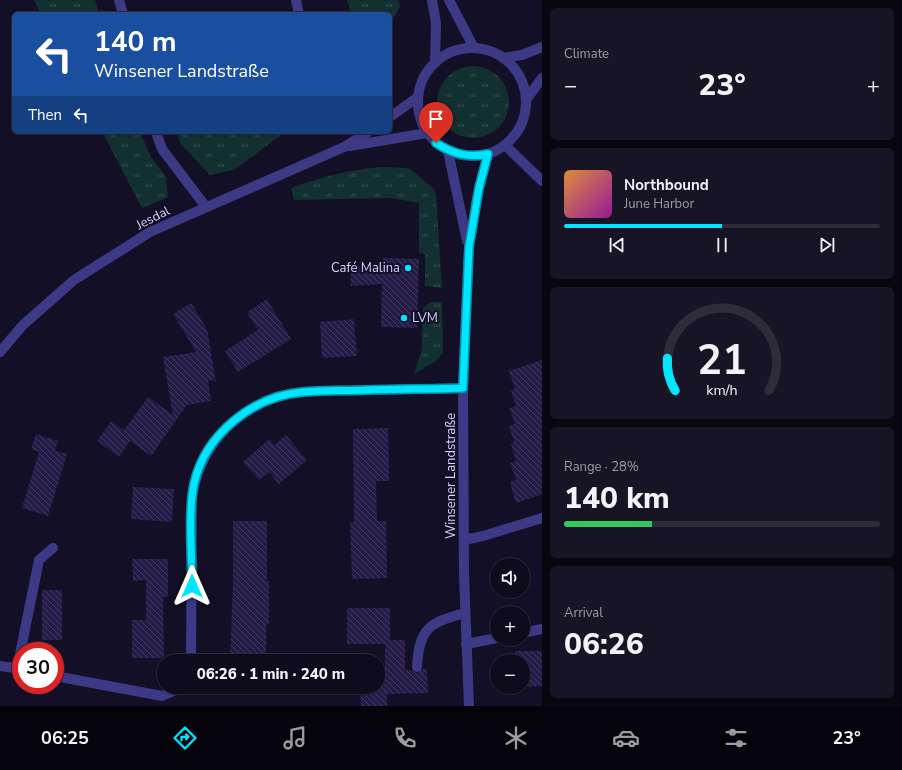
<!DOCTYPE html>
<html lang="en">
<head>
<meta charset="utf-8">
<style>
	:root { --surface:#0e0b1c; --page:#171425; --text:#f1f3f6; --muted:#9b9ba3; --line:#2e2b3b; --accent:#00e5ff }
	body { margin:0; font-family:"Nunito Sans",sans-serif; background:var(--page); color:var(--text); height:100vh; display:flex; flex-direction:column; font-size:15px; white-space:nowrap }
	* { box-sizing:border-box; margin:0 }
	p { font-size:13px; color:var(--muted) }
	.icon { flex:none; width:22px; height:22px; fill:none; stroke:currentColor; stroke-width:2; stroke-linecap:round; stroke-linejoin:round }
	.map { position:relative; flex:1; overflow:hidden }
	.details { display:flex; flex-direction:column; gap:8px; padding:8px; background:#08060f; width:360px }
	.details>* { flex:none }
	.hud { position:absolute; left:12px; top:12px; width:380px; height:122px; border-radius:6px; box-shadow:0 1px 3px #0004,0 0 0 1px var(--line); background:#1a4fa0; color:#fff; overflow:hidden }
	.buttons { position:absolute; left:490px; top:558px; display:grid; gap:8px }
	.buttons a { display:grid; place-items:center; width:40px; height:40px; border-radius:50%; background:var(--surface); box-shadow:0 1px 3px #0004,0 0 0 1px var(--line); font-size:20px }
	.speed { position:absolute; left:12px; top:642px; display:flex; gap:8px; font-size:20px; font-weight:700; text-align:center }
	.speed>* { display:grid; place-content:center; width:52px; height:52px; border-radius:50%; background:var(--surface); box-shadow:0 1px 3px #0004,0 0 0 1px var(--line); line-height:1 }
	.speed .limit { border:6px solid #d22; background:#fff; color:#111 }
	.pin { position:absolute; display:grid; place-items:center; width:34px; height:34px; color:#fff; margin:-41px -17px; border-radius:50% 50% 50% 0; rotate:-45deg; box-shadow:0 0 4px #0007 }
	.pin .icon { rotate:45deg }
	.me { position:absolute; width:44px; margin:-22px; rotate:0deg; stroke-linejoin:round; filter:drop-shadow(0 0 3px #0008) }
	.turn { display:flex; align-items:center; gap:14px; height:84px; padding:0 16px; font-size:18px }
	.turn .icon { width:52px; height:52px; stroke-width:2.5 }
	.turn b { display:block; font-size:28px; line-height:34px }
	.then { display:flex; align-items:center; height:38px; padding:0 16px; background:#0003; gap:8px; font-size:15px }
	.big { font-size:30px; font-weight:800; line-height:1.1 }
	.details .card { flex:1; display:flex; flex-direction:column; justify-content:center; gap:6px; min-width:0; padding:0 14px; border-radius:6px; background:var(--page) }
	.details .dial { align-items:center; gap:0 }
	.dial svg { height:104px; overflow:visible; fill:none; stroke:var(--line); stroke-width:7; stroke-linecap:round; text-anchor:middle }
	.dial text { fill:var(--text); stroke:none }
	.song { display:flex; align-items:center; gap:12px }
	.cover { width:48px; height:48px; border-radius:6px; background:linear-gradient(135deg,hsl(30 70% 55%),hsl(300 70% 35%)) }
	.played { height:4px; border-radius:2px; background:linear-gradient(90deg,var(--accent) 50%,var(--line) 50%) }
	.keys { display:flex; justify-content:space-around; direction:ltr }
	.heat { display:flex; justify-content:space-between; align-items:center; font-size:22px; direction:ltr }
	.charge { height:6px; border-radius:3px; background:linear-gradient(90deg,#34c759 28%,var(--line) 0) }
	.trip { position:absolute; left:157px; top:654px; width:228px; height:40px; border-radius:20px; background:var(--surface); box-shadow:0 1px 3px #0004,0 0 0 1px var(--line); font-weight:800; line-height:40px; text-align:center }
	.dock { display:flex; height:64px; justify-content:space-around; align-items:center; background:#06040b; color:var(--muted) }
	.dock .icon { width:28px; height:28px }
	.dock .selected { color:var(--accent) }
	.dock b { font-size:18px; color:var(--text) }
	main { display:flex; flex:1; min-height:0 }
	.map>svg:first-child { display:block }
	.grass { fill:url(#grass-tufts) }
	.building { fill:url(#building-back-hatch) }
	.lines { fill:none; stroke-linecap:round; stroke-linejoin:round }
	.minor { stroke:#3d3a85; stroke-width:10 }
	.route-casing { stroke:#0095a6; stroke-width:10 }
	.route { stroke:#00e5ff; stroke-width:7 }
	.poi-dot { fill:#00e5ff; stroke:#130f26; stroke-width:1.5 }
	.labels { text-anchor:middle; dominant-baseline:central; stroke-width:4; stroke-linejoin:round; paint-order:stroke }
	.street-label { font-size:13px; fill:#d9d4ff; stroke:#130f26 }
	.poi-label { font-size:13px; fill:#d9d4ff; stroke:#130f26; text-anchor:end }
</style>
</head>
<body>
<main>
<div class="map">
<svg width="542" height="706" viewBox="0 0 542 706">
	<defs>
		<pattern id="grass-tufts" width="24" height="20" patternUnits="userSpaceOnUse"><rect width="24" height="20" fill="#12302f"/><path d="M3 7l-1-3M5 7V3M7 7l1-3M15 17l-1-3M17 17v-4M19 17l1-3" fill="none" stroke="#344d4e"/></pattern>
		<pattern id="building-back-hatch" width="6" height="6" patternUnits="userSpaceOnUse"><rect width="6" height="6" fill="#241b47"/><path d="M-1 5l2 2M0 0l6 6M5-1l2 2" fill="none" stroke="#433b63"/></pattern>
	</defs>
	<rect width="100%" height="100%" fill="#130f26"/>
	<!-- grass -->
	<g class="grass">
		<path d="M34,0H95L99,14H41Z"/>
		<path d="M347,0H398L400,6L390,26V14H351Z"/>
		<circle cx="473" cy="102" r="36"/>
		<path d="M102,132H140L151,157L166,177L168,197L142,208Z"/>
		<path d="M176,132H285L234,170L210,175L181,144Z"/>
		<path d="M381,167L409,168L434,189L436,194L442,288L425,286V254L419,253V203L391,198L294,200L291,188C323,177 346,170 381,167Z"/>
		<path d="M430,302H442L443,353L436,361L414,374L422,349L423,308Z"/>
	</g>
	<!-- building -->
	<g class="building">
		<path d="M383,258L419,259L417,328L381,327L382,284L351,286L350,268L383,266Z"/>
		<path d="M267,299L291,339L238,372L225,351L258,330L247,312Z"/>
		<path d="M191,303L207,329L216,383L213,380L208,381L211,401L187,405L151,456L130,441L119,457L97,441L111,421L124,430L148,397L173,415L163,357L196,352L173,314Z"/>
		<path d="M354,319L357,356L322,358L320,322Z"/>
		<path d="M542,360V494L516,503L510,482L516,480L510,463L516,461L511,444L514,443L509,426L515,424L509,408L516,406L511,390L515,389L509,371Z"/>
		<path d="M388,428L389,481H376L377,521H386L387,578L352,579L350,522H354L353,429Z"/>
		<path d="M36,434L58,441L55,451L67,454L48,516L22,508L39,452L31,449Z"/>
		<path d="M286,435L307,460L279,484L269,472L259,480L243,462L269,439L274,445Z"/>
		<path d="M133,487L174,489L172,522L131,519Z"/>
		<path d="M233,521H267V581H269V624H266V661H230L233,581Z"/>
		<path d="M132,559H168V597H163L164,658H132V620H146V580L133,581Z"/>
		<rect x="42" y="590" width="20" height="50"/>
		<path d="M347,608H390V640H405V670H411L417,673L423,669H427L428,693L387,694V706H361L360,687H378V676H385V644H347Z"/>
		<path d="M515,651H542V686L523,687V661H516Z"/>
	</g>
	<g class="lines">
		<!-- minor -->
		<g class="minor">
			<path d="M119,0L123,14"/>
			<path d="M296,0L299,14"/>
			<path d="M432,0L436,23L435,63"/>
			<path d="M449,0L474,48"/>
			<circle cx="472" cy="102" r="54"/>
			<path d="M503,58L522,55L542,47"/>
			<path d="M526,100L542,78"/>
			<path d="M390,117L418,97"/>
			<path d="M156,132L162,149L206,207"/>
			<path d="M505,145L542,181"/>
			<path d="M350,146L427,133"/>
			<path d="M448,151L467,241"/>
			<path d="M0,352L23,325L74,280L150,232L344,147L368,132"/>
			<path d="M464,540L483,536L542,518"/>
			<path d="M523,633L542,629"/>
			<path d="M466,644L497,638"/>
			<path d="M191,661L192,497C201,441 245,398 302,392C322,390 343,391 363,390C396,390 430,389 463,388"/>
			<path d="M0,666L21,669"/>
			<path d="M417,667C419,629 429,622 465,613"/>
			<path d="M17,669L39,560L53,548"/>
			<path d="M55,676L162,696L183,687"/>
			<path d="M469,706L464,574L463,388L469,247L479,188L488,154"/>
		</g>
	</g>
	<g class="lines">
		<!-- route casing -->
		<g class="route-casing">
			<path id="route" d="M192,586C192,556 188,512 194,484C205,434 253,396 303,392C324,390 345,391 366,390C399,389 431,389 463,388L469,247L479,188L488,154C468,158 453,154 436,143"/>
		</g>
		<!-- route -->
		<use href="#route" class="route"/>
	</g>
	<!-- markers -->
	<g class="poi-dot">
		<circle cx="408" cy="268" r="4"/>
		<circle cx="404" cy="318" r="4"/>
	</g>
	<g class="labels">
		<!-- street labels -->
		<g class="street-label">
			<text transform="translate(153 218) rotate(-27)">Jesdal</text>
			<text transform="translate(451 476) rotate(-90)">Winsener Landstraße</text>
		</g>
		<!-- poi labels -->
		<g class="poi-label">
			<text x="400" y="268">Café Malina</text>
			<text x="412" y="318" text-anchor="start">LVM</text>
		</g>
	</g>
</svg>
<div class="buttons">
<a><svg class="icon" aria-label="sound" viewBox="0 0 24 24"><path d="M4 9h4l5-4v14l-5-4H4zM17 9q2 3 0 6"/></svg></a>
<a>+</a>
<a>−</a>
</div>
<div class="speed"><div class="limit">30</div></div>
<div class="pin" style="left:436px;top:143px;background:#d93025"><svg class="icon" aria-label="arrive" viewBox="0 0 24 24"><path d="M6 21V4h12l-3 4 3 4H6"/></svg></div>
<svg class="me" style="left:192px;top:586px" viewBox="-20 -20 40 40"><path d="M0-17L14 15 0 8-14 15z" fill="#00e5ff" stroke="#fff" stroke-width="4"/></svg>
<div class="trip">06:26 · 1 min · 240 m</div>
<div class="hud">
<div class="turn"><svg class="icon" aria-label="left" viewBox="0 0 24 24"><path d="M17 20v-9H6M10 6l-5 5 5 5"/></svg><div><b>140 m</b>Winsener Landstraße</div></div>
<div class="then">Then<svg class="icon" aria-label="left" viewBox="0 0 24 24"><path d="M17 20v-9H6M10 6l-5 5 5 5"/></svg></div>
</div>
</div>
<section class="details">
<div class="card"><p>Climate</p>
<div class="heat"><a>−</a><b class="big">23°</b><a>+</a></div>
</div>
<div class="card">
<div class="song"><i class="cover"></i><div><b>Northbound</b><p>June Harbor</p></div></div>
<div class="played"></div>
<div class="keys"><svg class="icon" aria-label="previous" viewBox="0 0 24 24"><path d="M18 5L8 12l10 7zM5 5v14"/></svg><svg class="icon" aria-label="pause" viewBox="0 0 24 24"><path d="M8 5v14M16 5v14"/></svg><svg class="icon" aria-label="next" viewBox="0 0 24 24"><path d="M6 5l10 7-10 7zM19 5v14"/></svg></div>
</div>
<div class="card dial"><svg viewBox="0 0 100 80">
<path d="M14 69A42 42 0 1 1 86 69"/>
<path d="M14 69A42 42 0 0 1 8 44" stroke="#00e5ff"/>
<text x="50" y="56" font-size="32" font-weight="700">21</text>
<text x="50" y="72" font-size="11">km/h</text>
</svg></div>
<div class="card"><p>Range · 28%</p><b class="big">140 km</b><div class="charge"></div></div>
<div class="card"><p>Arrival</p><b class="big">06:26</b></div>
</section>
</main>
<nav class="dock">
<b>06:25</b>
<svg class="icon selected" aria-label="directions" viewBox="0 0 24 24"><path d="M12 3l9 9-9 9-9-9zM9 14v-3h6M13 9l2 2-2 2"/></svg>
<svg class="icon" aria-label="music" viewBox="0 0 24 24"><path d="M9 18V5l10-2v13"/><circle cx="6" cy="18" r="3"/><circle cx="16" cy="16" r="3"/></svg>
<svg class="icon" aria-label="phone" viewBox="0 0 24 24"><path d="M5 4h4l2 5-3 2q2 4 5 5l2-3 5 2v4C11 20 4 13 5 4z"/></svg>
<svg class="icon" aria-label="climate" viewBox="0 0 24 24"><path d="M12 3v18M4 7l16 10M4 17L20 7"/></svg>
<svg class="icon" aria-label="car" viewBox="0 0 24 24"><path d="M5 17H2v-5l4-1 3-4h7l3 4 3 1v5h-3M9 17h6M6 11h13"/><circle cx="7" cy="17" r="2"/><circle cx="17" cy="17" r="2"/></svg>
<svg class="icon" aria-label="filters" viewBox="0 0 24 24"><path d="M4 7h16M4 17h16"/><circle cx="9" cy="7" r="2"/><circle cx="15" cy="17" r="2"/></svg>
<b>23°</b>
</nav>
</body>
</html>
